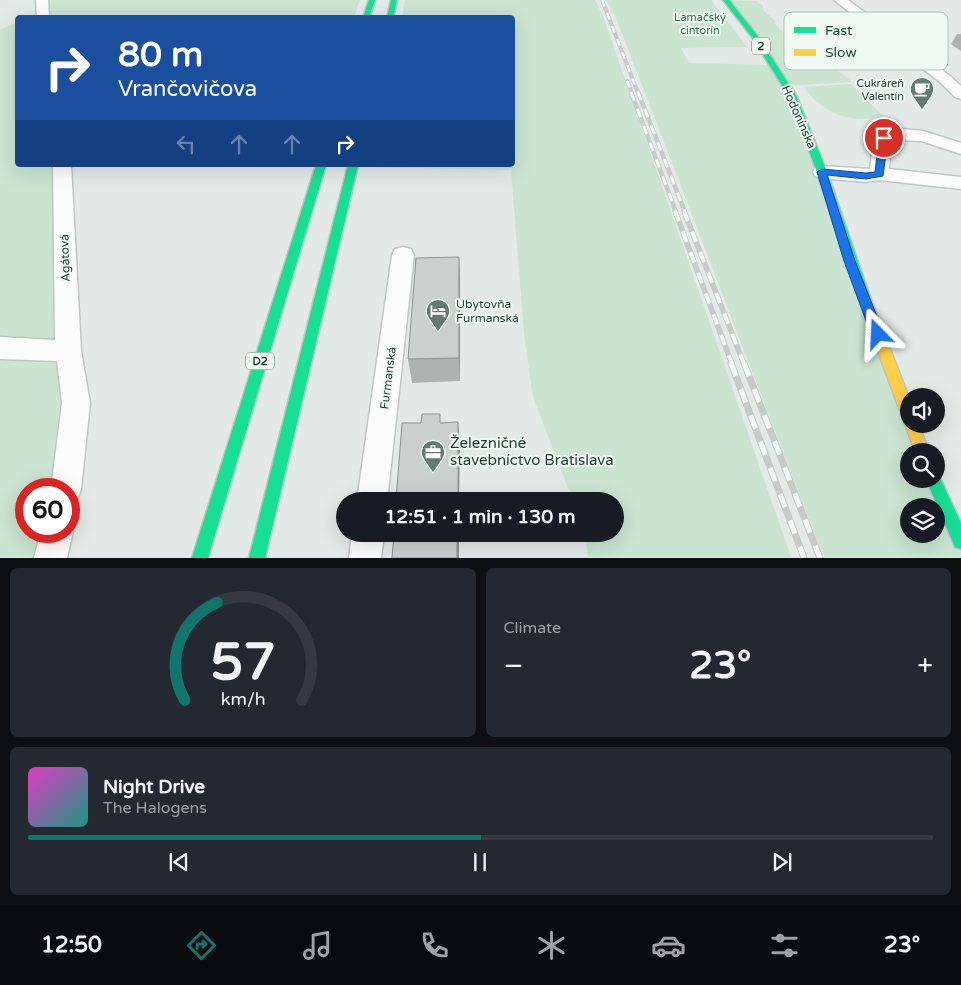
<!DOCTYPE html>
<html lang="en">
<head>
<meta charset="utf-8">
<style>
	:root { --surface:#171b24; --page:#242831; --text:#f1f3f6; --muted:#9ea1a6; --line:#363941; --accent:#0f766e }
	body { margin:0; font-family:"Varela Round",sans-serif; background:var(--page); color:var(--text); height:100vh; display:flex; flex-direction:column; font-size:19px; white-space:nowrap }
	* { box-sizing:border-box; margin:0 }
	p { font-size:16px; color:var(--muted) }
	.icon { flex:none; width:28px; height:28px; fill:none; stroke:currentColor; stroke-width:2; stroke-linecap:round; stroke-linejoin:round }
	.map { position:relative; height:558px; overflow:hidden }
	.panel { display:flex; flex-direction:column; gap:10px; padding:10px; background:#0d0f14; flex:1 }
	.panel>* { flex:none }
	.guide { position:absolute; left:15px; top:15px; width:500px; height:152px; border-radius:5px; box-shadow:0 5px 20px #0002; background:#1a4fa0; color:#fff; overflow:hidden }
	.fabs { position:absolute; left:900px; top:388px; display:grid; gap:10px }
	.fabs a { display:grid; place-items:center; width:45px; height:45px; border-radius:50%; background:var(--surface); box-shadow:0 5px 20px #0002; font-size:25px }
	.speed { position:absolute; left:15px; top:478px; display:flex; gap:10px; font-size:25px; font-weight:700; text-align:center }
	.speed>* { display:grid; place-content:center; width:65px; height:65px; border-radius:50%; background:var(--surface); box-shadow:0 5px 20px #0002; line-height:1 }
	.speed .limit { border:8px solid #d22; background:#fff; color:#111 }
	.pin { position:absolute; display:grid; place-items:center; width:42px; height:42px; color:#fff; margin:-21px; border:2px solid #fff; border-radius:50%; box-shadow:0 1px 5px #0007 }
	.me { position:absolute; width:55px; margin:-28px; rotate:339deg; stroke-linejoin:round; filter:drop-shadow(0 0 4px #0008) }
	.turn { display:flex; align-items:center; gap:18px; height:105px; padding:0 20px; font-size:22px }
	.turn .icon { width:65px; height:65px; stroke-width:2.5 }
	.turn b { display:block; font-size:35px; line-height:42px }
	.lanes { display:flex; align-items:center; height:48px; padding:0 20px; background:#0003; justify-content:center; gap:25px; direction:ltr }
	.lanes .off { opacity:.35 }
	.big { font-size:38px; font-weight:700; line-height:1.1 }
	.panel .widget { flex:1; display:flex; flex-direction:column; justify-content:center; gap:8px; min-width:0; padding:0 18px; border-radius:8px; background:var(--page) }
	.panel .dial { align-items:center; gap:0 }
	.dial svg { height:130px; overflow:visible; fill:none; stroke:var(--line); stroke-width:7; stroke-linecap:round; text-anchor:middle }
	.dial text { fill:var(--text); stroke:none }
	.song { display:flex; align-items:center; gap:15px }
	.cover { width:60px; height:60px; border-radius:8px; background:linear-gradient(135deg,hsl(310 70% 55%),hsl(170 70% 35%)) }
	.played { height:5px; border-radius:2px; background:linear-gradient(90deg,var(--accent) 50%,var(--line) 50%) }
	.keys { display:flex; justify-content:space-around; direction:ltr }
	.heat { display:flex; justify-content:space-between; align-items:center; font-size:28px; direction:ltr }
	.panel .tiles { flex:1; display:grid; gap:10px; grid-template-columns:1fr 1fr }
	.widget:last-child { grid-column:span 2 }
	.trip { position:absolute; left:336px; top:492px; width:288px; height:50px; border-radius:25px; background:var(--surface); box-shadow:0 5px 20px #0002; font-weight:700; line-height:50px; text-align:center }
	.tab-bar { display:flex; height:80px; justify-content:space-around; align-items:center; background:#090b0e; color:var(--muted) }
	.tab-bar .icon { width:35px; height:35px }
	.tab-bar .selected { color:var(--accent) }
	.tab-bar b { font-size:22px; color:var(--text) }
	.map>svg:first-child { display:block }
	.green { fill:#cae4d1; fill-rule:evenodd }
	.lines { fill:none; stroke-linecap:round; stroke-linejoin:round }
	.street-casing { stroke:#bfc6c3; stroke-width:3 }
	.fast-casing { stroke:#bbc5c2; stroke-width:3 }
	.slow-casing { stroke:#bbc5c2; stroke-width:3 }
	.street { fill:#fbfcfb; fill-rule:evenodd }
	.fast { fill:#16e098; fill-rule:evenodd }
	.slow { fill:#ffcf43; fill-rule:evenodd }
	.rail-far3-casing { stroke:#c6cac9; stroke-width:4 }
	.rail-far2-casing { stroke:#c6cac9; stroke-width:4.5 }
	.rail-far1-casing { stroke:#c6cac9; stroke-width:5.5 }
	.rail-casing { stroke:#c6cac9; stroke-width:7 }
	.rail-far3 { stroke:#f0f8f4; stroke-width:2.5; stroke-dasharray:7; stroke-linecap:butt }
	.rail-far2 { stroke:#f0f8f4; stroke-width:3; stroke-dasharray:9; stroke-linecap:butt }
	.rail-far1 { stroke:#f0f8f4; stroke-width:4; stroke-dasharray:11; stroke-linecap:butt }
	.rail { stroke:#f0f8f4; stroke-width:5; stroke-dasharray:14; stroke-linecap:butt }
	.wall { fill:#adb3b0 }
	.shaded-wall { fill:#8d9290 }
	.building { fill:#c9d0cd; stroke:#8d9290 }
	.route { fill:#1a73e8; stroke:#114b97 }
	.labels { text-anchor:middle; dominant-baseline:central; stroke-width:4; stroke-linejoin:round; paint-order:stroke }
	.far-park-label { font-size:11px; fill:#267744; stroke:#f0f8f4 }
	.shield { fill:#f0f8f4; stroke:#5e756e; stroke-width:1 }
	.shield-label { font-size:11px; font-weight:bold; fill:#1f3d34 }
	.far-poi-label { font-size:11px; fill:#1f3d34; stroke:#f0f8f4; text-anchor:end }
	.street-label { font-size:12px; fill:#1f3d34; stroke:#f0f8f4 }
	.poi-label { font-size:12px; fill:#1f3d34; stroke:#f0f8f4; text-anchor:start }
	.near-poi-label { font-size:15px; fill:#1f3d34; stroke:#f0f8f4; text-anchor:start }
	.key { fill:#f0f8f4; stroke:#b1c0ba; stroke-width:1 }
	.key-label { font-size:14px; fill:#1f3d34 }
</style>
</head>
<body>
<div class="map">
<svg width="961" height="558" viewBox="0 0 961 558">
	<rect width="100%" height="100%" fill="#e2e9e6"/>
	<!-- green -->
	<g class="green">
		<path d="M42,0H360L354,17L36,18L42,16Z"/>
		<path d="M405,0H595L603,16L791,557H588L585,534H615V501H573L533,397L524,334L511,170L369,167L370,165H512V18L402,17Z"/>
		<path d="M606,0H711L747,47L681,48L689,63L773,65L726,0L757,1L763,6V10L776,22L774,23L808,58L821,57L852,82L799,85L786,83L909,424H911L922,451H909V479H933L961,541V557H824C753,377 686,196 615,16ZM909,506H936V534H909Z"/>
		<path d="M17,22L18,165H62L66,489H26V531H57L50,557H0V30Z"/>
		<path d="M851,84L883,116C852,125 822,113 804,87Z"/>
	</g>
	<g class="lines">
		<!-- street casing -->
		<g class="street-casing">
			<g id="street">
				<path d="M36,0H48L49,18H37Z"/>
				<path d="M834,0H848L950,76L961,86V99L955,97L940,82Z"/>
				<path d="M903,129L923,131L961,143V154L921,141L895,140L891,141L889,169L961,177V189L879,180L866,182L822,178L815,176L813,172L815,168L822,166L870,169L874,138L877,134Z"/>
				<path d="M53,165H71L81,351L90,403L81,489L77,500L69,503V489H51L62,403L57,361L0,359V337L55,340Z"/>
				<path d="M403,247L411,249L414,255L387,501H357L392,255L395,249Z"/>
				<path d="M69,521L73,531L67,558H34L41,531H69Z"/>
				<path d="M352,534H384L381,558H349Z"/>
			</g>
		</g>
		<!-- fast casing -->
		<g class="fast-casing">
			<g id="fast">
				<path d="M369,0H375L369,18H363Z"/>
				<path d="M391,0H397L393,18H387Z"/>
				<path d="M723,0H729L757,35L796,95L827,172L871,300L869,303H861L859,300L817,172L788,95L752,37Z"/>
				<path d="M316,165H326L208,558H192Z"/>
				<path d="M348,165H358L265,558H249Z"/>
				<path d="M936,473L938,474L961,523V549L955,547L926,479H936Z"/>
			</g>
		</g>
		<!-- slow casing -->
		<g class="slow-casing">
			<path id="slow" d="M865,295L869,297L871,300L909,398V424H918L929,451H915L859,300L861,297Z"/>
		</g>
		<!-- street -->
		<use href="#street" class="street"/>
		<!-- fast -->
		<use href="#fast" class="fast"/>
		<!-- slow -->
		<use href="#slow" class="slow"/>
		<!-- rail-far3 casing -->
		<g class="rail-far3-casing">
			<g id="rail-far3">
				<path d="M602,0L638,93"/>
				<path d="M627,81L632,93"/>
			</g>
		</g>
		<!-- rail-far2 casing -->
		<g class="rail-far2-casing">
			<g id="rail-far2">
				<path d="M631,92L676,212"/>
				<path d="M638,92L685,212"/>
			</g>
		</g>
		<!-- rail-far1 casing -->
		<g class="rail-far1-casing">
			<g id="rail-far1">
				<path d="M675,211L732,364"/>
				<path d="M684,211L744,364"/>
			</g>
		</g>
		<!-- rail casing -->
		<g class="rail-casing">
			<g id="rail">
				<path d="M731,363L804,558"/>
				<path d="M744,363L820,558"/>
			</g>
		</g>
		<!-- rail-far3 -->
		<use href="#rail-far3" class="rail-far3"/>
		<!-- rail-far2 -->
		<use href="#rail-far2" class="rail-far2"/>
		<!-- rail-far1 -->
		<use href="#rail-far1" class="rail-far1"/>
		<!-- rail -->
		<use href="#rail" class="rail"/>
	</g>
	<!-- wall -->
	<g class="wall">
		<path d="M957,34H961V51L951,44Z"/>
		<path d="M459,257L460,283V381L412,383L408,359Z"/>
	</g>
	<!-- shaded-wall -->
	<g class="shaded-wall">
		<path d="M459,257L460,283V381L459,358Z"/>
		<path d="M458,422L460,444L459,501H458Z"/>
		<rect x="457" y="534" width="2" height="24"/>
	</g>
	<!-- building -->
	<g class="building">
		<path d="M459,257V358L408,359L416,258Z"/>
		<path d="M422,414H440V423L458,422V501H396L402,423H421Z"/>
		<path d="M394,534H457V558H392Z"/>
	</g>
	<!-- route -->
	<path class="route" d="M884,135L888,138L883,176L866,179L827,175L855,261L884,334L878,339L871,334L844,261L817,172L822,169L866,173L875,172L879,138Z"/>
	<!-- icons -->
	<defs>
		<g id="cafe-pin" transform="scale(1.25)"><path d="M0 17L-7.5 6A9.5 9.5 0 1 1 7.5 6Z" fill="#637972" stroke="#f0f8f4"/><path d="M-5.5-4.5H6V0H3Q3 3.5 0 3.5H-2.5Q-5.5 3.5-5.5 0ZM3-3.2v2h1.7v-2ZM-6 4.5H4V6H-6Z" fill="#fff"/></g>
		<g id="hotel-pin" transform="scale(1.25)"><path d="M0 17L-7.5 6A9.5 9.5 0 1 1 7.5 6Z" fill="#637972" stroke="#f0f8f4"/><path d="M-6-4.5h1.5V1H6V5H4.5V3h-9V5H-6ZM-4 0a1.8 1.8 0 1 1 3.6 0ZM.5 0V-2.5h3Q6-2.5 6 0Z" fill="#fff"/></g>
		<g id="office-pin" transform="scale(1.25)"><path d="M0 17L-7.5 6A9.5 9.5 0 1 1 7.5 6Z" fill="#637972" stroke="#f0f8f4"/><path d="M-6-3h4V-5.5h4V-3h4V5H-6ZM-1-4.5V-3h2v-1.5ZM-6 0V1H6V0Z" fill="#fff"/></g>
	</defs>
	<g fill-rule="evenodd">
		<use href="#cafe-pin" x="922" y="89"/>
		<use href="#hotel-pin" x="438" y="311"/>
		<use href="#office-pin" x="433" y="452"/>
	</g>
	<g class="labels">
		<!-- far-park labels -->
		<g class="far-park-label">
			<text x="700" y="17">Lamačský<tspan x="700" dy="13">cintorín</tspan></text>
		</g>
		<!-- shield labels -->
		<g class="shield">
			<rect x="752" y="37.5" width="18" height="17" rx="4"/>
			<rect x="246" y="352.5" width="28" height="17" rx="4"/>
		</g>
		<g class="shield-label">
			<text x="761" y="46">2</text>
			<text x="260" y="361">D2</text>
		</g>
		<!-- far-poi labels -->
		<g class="far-poi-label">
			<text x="904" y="83">Cukráreň<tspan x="904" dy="13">Valentín</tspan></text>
		</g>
		<!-- street labels -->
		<g class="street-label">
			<text transform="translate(799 117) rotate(66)">Hodonínska</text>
			<text transform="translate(65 258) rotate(-92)">Agátová</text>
			<text transform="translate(388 378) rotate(-83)">Furmanská</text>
		</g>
		<!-- poi labels -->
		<g class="poi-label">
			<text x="456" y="304">Ubytovňa<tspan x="456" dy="14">Furmanská</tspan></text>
		</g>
		<!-- near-poi labels -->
		<g class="near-poi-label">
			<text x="450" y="443">Železničné<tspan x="450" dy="17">stavebníctvo Bratislava</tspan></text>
		</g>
	</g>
	<!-- legend -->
	<rect x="784" y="12" width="164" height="58" rx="8" class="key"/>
	<rect x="794" y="27" width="22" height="6" fill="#16e098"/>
	<rect x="794" y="49" width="22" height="7" fill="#ffcf43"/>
	<g class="key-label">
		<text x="825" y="35">Fast</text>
		<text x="825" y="57">Slow</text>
	</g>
</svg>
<div class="fabs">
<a><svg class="icon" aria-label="sound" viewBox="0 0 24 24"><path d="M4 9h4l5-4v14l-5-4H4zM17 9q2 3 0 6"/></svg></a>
<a><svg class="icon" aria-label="search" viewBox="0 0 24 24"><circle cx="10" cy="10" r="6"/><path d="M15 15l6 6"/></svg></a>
<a><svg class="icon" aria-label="layers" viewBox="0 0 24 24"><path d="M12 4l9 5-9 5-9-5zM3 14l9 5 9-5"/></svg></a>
</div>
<div class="speed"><div class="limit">60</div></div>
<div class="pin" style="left:884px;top:138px;background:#d93025"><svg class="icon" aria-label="arrive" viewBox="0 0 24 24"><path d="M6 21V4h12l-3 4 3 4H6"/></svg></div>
<svg class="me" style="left:878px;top:334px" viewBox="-20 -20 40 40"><path d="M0-17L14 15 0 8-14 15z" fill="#1a73e8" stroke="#fff" stroke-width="4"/></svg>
<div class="trip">12:51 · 1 min · 130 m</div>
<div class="guide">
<div class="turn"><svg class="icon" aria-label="right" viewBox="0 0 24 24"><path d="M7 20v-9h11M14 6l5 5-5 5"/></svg><div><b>80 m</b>Vrančovičova</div></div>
<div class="lanes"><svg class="icon off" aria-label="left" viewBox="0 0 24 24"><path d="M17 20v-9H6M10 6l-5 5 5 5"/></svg><svg class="icon off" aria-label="ahead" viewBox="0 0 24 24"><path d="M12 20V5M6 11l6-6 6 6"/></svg><svg class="icon off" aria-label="ahead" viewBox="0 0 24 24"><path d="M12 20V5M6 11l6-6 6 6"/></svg><svg class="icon" aria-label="right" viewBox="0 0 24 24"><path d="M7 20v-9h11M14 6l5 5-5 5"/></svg></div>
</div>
</div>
<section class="panel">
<div class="tiles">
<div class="widget dial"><svg viewBox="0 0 100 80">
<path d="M14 69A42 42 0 1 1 86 69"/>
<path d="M14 69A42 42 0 0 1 34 9" stroke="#0f766e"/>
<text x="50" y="56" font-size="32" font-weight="700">57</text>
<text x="50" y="72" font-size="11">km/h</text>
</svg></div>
<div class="widget"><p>Climate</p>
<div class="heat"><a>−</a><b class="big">23°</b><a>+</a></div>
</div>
<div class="widget">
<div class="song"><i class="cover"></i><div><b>Night Drive</b><p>The Halogens</p></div></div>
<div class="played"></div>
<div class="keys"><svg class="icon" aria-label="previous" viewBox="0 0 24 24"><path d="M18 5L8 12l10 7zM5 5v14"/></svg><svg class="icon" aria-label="pause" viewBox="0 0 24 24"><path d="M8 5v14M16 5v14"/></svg><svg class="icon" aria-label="next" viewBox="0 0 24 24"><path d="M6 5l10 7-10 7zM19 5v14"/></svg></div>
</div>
</div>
</section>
<nav class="tab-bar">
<b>12:50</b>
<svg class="icon selected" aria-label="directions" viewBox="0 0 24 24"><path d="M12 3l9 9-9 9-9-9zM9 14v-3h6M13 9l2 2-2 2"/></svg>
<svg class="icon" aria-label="music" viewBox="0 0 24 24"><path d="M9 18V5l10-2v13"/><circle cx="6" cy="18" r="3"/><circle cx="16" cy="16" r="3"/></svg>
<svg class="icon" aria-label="phone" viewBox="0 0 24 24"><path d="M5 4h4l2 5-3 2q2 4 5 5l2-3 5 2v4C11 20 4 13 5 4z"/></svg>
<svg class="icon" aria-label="climate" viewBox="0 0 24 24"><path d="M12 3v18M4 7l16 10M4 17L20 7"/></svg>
<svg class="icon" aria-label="car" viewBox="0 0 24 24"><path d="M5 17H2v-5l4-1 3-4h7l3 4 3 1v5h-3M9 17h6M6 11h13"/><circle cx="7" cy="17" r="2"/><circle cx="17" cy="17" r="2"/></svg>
<svg class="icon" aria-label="filters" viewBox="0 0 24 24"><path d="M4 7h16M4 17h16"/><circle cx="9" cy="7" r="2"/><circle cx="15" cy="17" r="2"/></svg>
<b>23°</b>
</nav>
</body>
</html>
